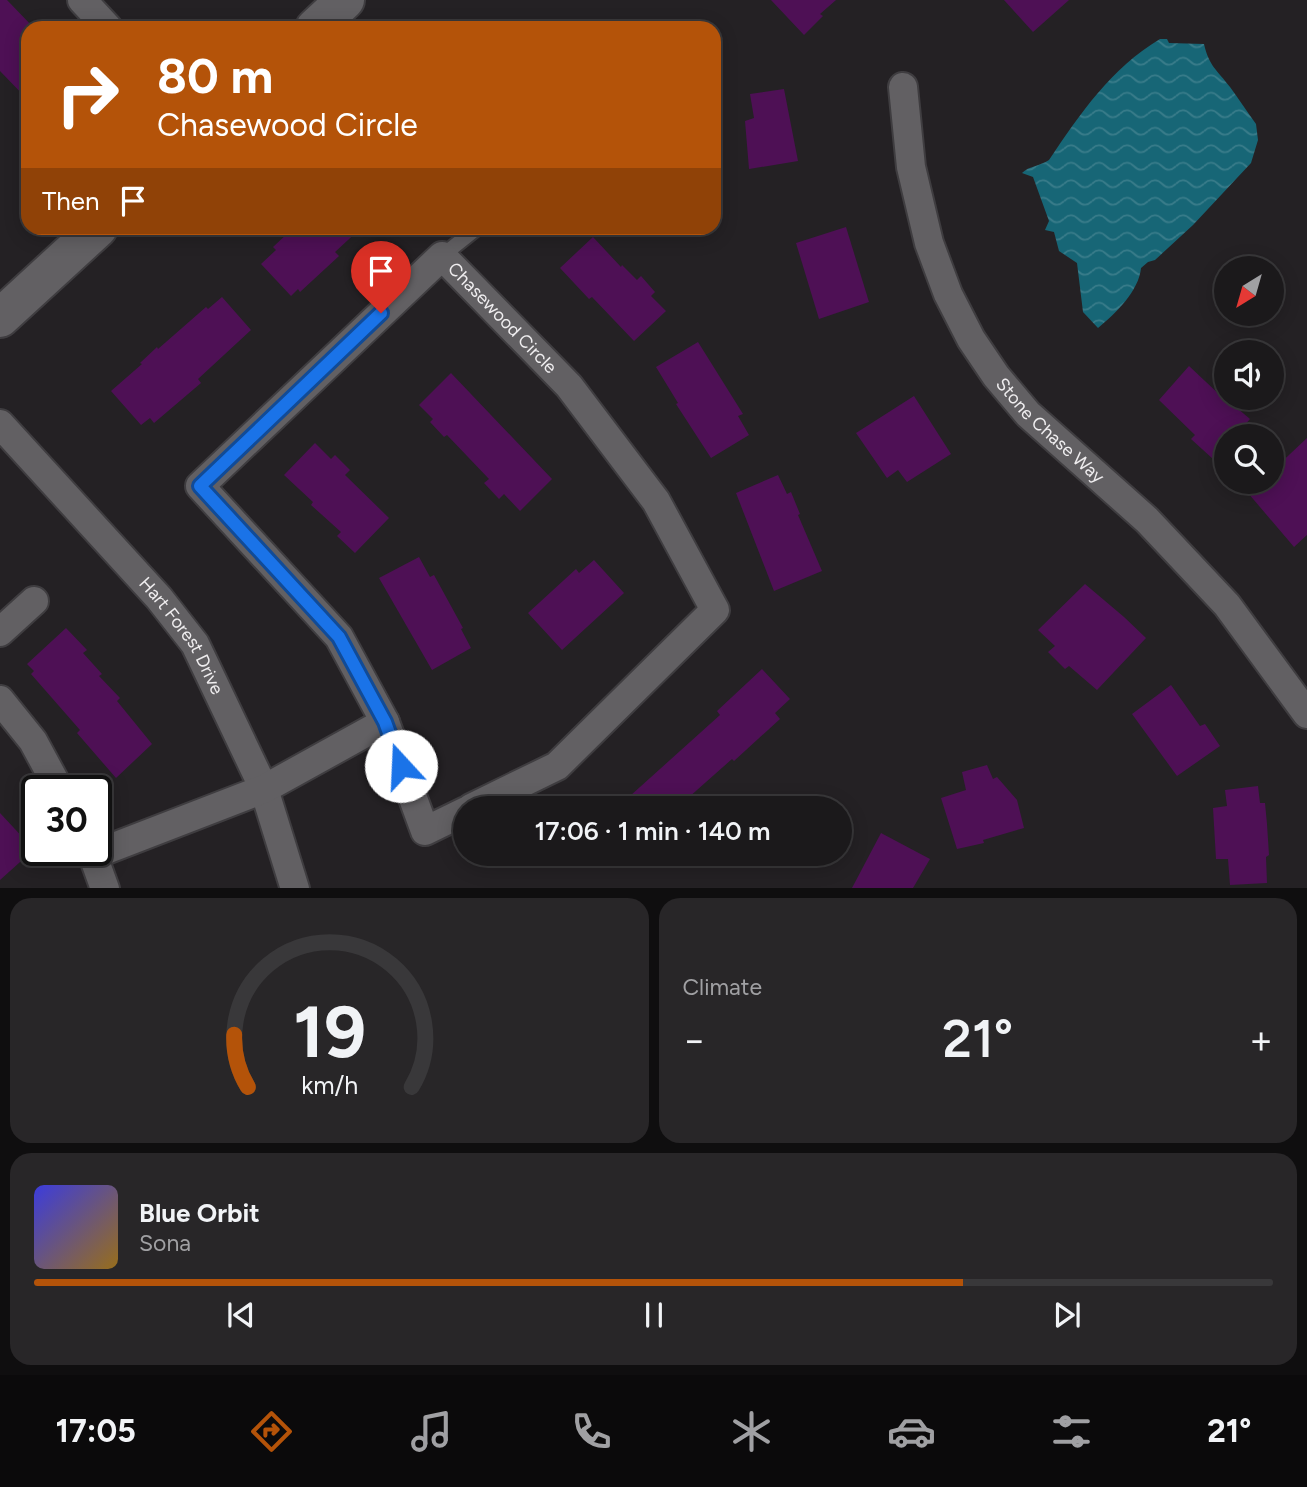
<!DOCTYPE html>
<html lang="en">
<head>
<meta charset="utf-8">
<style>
	:root { --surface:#1b191b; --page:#282628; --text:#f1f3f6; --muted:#a0a0a3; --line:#39383a; --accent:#b45309 }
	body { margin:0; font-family:Figtree,sans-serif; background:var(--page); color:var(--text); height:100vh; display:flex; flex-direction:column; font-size:26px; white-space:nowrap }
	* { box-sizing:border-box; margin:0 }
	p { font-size:23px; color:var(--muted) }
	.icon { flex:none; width:38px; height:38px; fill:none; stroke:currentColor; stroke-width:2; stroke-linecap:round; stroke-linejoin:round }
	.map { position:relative; height:888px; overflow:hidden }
	.panel { display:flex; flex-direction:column; gap:10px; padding:10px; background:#0f0e0f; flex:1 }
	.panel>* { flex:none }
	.hud { position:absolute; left:21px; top:21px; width:700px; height:214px; border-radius:21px; box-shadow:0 4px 18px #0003,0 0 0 2px var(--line); background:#b45309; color:#fff; overflow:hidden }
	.needle { width:46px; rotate:217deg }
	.buttons { position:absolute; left:1214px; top:256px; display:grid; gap:14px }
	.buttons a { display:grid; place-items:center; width:70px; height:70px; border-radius:50%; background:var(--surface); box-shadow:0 4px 18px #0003,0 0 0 2px var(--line); font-size:35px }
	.speed { position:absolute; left:21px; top:775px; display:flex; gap:14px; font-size:35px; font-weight:700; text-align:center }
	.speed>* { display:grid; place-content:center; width:91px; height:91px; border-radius:50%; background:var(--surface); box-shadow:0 4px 18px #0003,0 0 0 2px var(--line); line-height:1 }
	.speed .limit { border:4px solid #111; border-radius:10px; background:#fff; color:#111 }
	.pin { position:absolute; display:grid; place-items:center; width:60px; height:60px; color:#fff; margin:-72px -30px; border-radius:50% 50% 50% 0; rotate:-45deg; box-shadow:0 0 7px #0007 }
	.pin .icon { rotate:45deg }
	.me { position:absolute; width:77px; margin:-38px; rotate:340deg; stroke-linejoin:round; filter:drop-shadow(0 0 5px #0008) }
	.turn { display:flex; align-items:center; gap:24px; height:147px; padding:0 21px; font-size:32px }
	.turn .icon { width:91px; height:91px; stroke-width:2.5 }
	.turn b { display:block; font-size:49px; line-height:60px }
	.then { display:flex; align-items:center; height:66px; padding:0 21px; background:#0003; gap:14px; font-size:26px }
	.big { font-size:52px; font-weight:600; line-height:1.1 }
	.panel .tile { flex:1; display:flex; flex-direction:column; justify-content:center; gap:10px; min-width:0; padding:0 24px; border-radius:21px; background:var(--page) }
	.panel .dial { align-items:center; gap:0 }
	.dial svg { height:182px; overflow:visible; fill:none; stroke:var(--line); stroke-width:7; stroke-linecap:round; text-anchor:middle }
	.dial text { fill:var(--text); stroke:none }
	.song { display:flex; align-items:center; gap:21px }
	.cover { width:84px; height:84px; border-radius:10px; background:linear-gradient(135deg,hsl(240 70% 55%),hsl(40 70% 35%)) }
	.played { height:7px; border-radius:4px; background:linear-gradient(90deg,var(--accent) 75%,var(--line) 75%) }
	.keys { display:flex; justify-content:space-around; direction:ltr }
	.heat { display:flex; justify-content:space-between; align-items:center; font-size:38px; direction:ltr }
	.panel .tiles { flex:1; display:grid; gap:10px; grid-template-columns:1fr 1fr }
	.tile:last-child { grid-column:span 2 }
	.trip { position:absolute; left:453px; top:796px; width:399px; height:70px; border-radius:35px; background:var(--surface); box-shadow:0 4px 18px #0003,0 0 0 2px var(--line); font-weight:600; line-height:70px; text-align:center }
	.tabs { display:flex; height:112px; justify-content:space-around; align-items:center; background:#0b0a0b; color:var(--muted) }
	.tabs .icon { width:49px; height:49px }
	.tabs .active { color:var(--accent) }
	.tabs b { font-size:32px; color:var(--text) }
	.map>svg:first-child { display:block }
	.water { fill:url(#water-waves) }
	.building { fill:#4e1055 }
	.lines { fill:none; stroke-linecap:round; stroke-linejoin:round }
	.lane-casing { stroke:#3f3d40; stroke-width:18 }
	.street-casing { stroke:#3f3d40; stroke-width:32 }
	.secondary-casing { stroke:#3f3d40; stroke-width:42 }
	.lane { stroke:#626063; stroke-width:14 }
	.street { stroke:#626063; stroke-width:28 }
	.secondary { stroke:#626063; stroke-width:38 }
	.route-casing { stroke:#114b97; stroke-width:18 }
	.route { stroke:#1a73e8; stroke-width:12 }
	.labels { text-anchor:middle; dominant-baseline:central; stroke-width:7; stroke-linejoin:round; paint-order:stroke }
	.street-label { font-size:18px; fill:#efedef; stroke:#242124 }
</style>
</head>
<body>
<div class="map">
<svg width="1307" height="889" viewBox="0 0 1307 889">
	<defs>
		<pattern id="water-waves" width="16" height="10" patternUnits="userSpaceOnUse" patternTransform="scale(1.75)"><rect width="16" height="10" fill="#176676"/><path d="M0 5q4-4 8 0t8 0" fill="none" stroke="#397c8a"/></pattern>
	</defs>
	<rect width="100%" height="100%" fill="#242124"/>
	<!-- water -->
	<path class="water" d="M1160,39H1167L1169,43L1204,44C1209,66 1217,70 1230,87C1239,99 1247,112 1256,124L1258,140L1251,163L1193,225L1155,260L1148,262L1141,268C1139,291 1115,314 1098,328L1083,312L1077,263L1059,251L1054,232L1045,230L1049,221L1033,177L1022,173C1029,166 1040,166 1049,160C1080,114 1111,68 1160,39Z"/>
	<!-- building -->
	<g class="building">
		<path d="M0,0H7L33,27L28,28V100L0,71Z"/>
		<path d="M771,0H836L820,14L823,16L804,35Z"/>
		<path d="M1004,0H1069L1033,32Z"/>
		<path d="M784,89L798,161L749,169L745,121L754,118L750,94Z"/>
		<path d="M846,227L869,302L819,319L796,243Z"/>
		<path d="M302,228H361L335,252L339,256L300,292L298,289L291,296L261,264L276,250L273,247L289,232L293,236Z"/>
		<path d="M593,237L621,267L622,265L637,280L641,276L655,292L651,296L666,311L634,341L592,297L589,299L560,268Z"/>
		<path d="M222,297L251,330L198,379L201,383L154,423L150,418L141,425L111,391L142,364L140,363L157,347L158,349L206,307L208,309Z"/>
		<path d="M698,342L743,414L738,416L749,435L711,458L676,404L678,403L656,367Z"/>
		<path d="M1189,366L1222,397H1246L1237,408L1250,419L1235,436H1227V445L1213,459L1191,439L1195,435L1159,400Z"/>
		<path d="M451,373L552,479L520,511L504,494L499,499L484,483L489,479L447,435L444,437L430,422L433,419L419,405Z"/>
		<path d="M914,396L951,454L907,482L898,470L887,478L856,433Z"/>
		<path d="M1307,438V535L1294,547L1248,493L1261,481H1272V471Z"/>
		<path d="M315,443L331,459L335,455L350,470L345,475L389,518L355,553L337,536L341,532L311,505L313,502L284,475Z"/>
		<path d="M778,475L787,494L791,492L800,514L798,515L822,571L774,591L736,493Z"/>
		<path d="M419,557L430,577L434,575L463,628L461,629L471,648L432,670L379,578Z"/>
		<path d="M594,560L624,593L562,650L528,613L576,569L579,573Z"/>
		<path d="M1085,584L1124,617L1146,638L1097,690L1069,666L1065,669L1048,652L1055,646L1038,630Z"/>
		<path d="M66,628L87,650L83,653L102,674L99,676L120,698L117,701L152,744L116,778L77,733L80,730L31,674L34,671L27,664Z"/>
		<path d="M762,669L790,699L775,713L780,719L734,761L732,759L688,798L699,808H640L630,796L720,715L717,711Z"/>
		<path d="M1171,685L1200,726L1205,724L1220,746L1177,776L1132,714Z"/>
		<path d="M987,765L993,779L997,777L1017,800L1024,828L983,840L984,843L957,849L941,798L966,790L962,772Z"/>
		<path d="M1258,786L1260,803H1265L1267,824L1269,855L1266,857L1267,883L1230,885L1228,859H1216L1213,808L1227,806L1225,790Z"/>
		<path d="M0,813L27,842L22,846L29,854L0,880Z"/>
		<path d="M881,833L930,859L913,888H852Z"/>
	</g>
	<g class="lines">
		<!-- lane casing -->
		<g class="lane-casing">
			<path id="lane" d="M442,256L477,228"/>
		</g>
		<!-- street casing -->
		<g class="street-casing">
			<g id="street">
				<path d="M82,0L108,28"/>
				<path id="s1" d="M903,87L911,167L929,243L948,294L971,339L996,376L1028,414L1147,520L1227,605L1307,714"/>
				<path id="s2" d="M0,424L159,598L195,644L264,789L295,889"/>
				<path d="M0,632L34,601"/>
				<path d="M0,700L33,741L60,791"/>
				<path id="s3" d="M466,811L425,831L385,722L339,637L200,486L442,256L569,386L656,501L715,610L557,766L471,808"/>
				<path d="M91,850L105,889"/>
				<path d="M93,855L264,789L385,722"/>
			</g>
		</g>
		<!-- secondary casing -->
		<g class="secondary-casing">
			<g id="secondary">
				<path d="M315,28L345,0"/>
				<path d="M0,318L98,228"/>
			</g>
		</g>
		<!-- lane -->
		<use href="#lane" class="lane"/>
		<!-- street -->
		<use href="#street" class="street"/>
		<!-- secondary -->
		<use href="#secondary" class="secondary"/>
	</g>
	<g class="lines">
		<!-- route casing -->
		<g class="route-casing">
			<path id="route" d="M381,313L200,486L339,637L385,722L401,766"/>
		</g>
		<!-- route -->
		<use href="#route" class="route"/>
	</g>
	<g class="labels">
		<!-- street labels -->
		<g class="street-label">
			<text stroke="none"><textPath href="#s3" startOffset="884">Chasewood Circle</textPath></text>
			<text stroke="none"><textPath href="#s1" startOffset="385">Stone Chase Way</textPath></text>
			<text stroke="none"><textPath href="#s2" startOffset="280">Hart Forest Drive</textPath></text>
		</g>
	</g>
</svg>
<div class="buttons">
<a><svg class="needle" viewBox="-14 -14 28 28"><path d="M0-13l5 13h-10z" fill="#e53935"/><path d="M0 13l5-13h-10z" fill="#a0a0a3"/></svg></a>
<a><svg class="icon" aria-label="sound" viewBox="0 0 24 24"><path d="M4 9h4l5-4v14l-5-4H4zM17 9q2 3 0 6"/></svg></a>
<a><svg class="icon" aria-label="search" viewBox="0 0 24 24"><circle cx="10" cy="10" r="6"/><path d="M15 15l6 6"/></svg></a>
</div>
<div class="speed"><div class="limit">30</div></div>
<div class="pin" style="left:381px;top:313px;background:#d93025"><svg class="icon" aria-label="arrive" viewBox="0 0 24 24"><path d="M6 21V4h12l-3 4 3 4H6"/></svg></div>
<svg class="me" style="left:401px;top:766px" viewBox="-20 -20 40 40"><circle r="19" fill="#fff"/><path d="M0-13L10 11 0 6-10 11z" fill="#1a73e8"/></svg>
<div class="trip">17:06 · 1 min · 140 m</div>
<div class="hud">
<div class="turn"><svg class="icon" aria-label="right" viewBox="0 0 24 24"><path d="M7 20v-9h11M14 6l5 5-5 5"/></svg><div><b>80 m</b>Chasewood Circle</div></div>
<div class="then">Then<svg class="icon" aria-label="arrive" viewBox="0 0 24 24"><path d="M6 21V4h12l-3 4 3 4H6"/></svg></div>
</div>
</div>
<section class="panel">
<div class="tiles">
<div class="tile dial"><svg viewBox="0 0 100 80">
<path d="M14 69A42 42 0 1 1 86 69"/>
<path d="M14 69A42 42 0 0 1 8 46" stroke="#b45309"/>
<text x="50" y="56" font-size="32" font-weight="700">19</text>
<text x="50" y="72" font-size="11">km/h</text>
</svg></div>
<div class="tile"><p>Climate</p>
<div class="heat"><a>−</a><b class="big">21°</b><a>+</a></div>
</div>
<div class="tile">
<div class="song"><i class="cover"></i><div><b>Blue Orbit</b><p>Sona</p></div></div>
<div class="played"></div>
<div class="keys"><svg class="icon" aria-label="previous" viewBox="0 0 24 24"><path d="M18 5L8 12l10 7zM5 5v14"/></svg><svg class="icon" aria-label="pause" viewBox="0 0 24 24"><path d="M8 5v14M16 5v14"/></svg><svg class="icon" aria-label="next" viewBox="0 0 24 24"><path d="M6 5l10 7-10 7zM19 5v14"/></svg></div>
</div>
</div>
</section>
<nav class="tabs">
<b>17:05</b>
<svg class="icon active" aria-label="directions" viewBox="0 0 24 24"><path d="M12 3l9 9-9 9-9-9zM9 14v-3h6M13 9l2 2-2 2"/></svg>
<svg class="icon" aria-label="music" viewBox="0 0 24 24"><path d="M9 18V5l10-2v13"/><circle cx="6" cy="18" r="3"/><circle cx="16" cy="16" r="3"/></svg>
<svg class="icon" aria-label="phone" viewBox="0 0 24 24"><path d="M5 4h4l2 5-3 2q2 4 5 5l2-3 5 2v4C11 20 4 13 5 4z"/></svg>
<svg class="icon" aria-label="climate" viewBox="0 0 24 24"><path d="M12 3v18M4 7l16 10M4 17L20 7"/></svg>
<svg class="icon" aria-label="car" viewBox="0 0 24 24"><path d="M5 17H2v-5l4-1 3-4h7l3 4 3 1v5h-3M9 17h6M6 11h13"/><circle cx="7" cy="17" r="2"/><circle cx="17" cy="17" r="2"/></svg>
<svg class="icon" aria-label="filters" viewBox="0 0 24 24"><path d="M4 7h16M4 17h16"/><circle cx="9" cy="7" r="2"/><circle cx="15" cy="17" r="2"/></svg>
<b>21°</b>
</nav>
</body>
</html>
